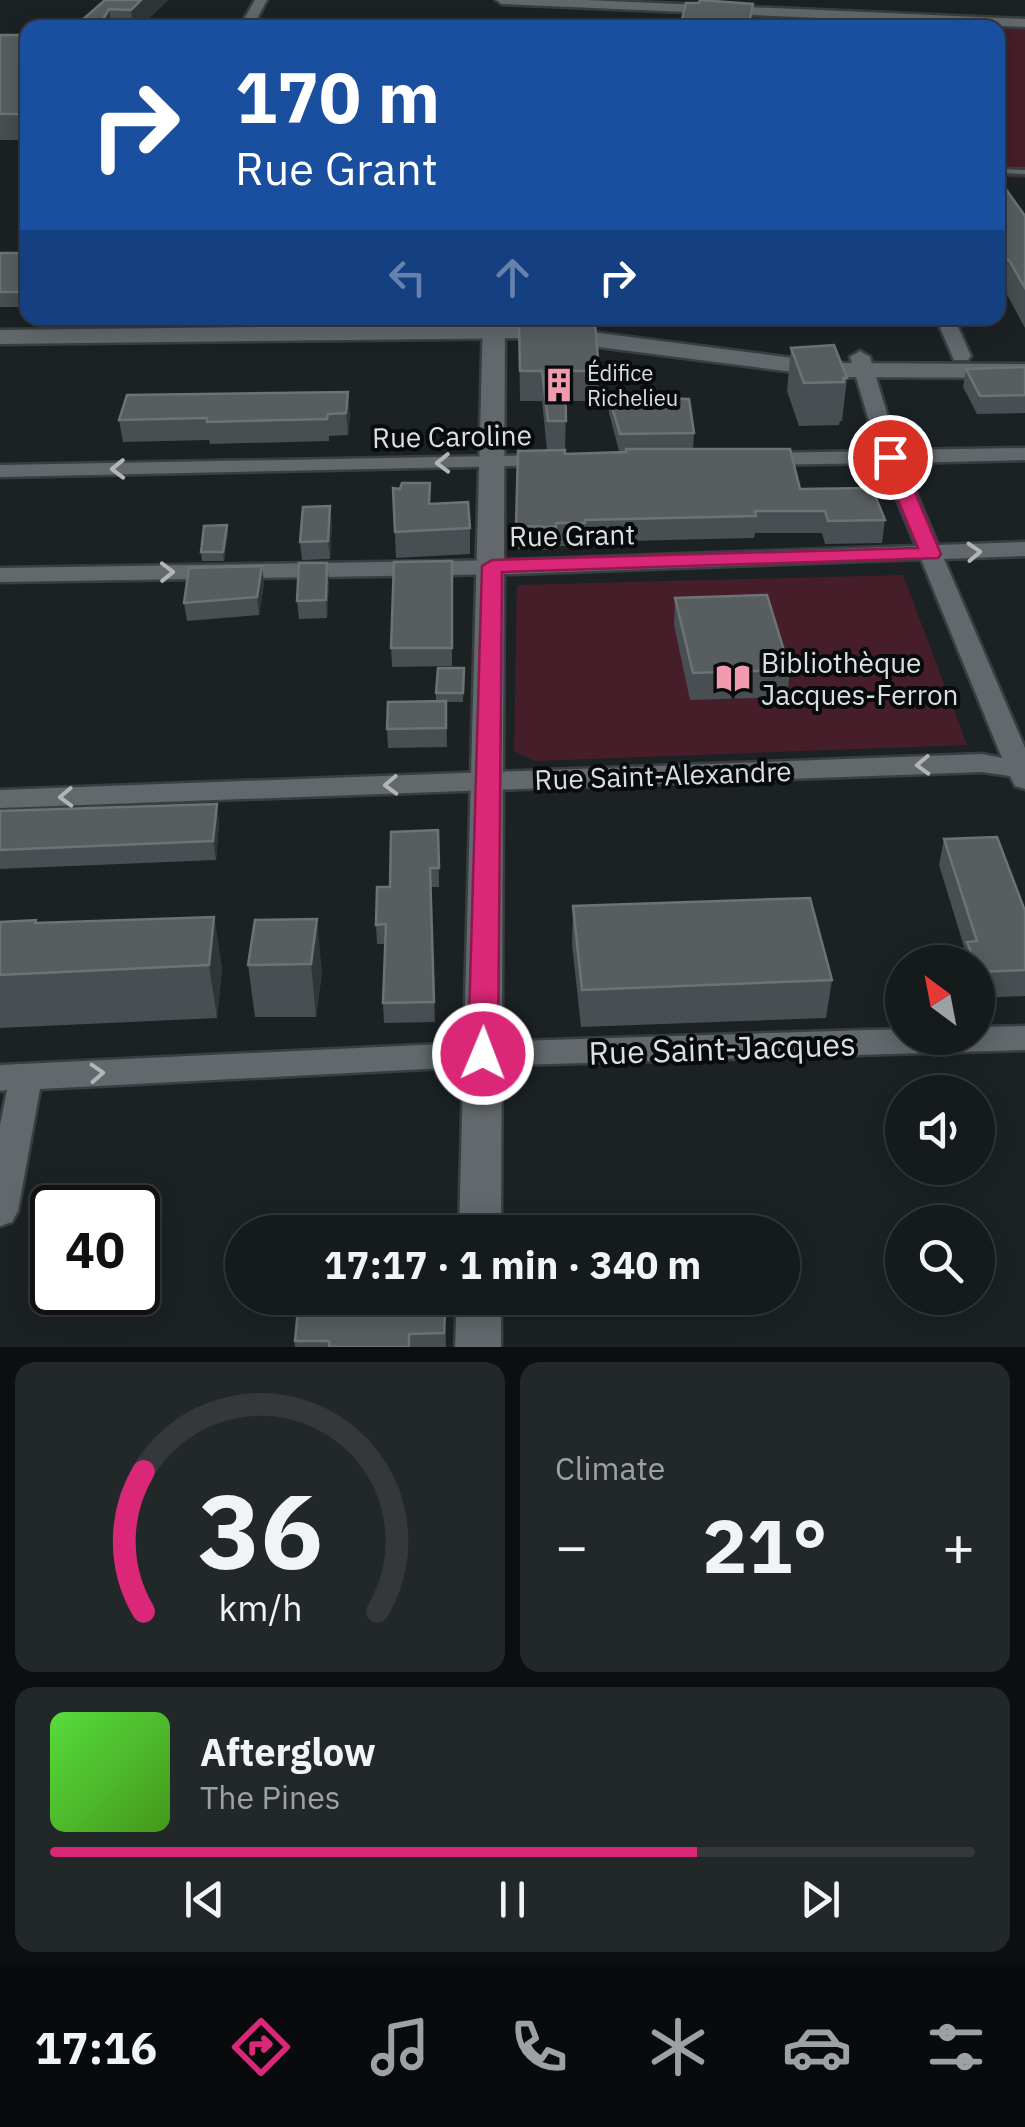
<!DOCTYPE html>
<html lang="en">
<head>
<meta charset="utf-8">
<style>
	:root { --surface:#151a1b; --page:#222728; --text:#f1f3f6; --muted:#9da1a3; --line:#34383a; --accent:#db2777 }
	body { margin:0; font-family:"IBM Plex Sans",sans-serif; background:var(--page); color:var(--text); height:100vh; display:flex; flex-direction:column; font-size:38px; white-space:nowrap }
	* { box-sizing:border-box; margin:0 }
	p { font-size:32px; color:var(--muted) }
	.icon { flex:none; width:55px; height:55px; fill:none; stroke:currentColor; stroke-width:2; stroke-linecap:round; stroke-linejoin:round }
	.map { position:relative; height:1347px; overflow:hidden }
	.panel { display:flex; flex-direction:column; gap:15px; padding:15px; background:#0c0e0f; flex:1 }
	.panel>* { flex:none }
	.banner { position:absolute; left:20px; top:20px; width:985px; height:305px; border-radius:20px; box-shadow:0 5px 25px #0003,0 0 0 2px var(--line); background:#1a4fa0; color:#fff; overflow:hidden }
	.needle { width:65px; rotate:328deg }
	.tools { position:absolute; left:885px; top:945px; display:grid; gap:20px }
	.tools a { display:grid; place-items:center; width:110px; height:110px; border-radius:50%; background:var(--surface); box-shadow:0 5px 25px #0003,0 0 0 2px var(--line); font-size:50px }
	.speed { position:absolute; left:30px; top:1185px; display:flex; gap:20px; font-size:50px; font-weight:700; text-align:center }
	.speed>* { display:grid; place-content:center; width:130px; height:130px; border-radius:50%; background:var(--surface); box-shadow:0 5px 25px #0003,0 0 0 2px var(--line); line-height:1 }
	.speed .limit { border:5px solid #111; border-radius:15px; background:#fff; color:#111 }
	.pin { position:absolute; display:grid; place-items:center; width:85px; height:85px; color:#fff; margin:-42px; border:5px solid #fff; border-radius:50%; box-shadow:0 2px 10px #0007 }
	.me { position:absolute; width:110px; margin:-55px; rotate:1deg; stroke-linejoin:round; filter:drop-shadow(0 0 8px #0008) }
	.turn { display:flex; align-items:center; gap:35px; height:210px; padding:0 50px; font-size:45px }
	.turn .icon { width:130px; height:130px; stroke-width:2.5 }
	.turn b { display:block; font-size:70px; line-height:85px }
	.lanes { display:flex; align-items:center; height:95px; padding:0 50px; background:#0003; justify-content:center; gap:50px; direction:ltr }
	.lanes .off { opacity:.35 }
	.big { font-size:75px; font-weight:800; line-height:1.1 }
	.panel .card { flex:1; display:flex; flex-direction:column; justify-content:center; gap:15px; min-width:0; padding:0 35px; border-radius:20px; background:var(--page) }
	.panel .dial { align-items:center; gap:0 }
	.dial svg { height:260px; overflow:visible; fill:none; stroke:var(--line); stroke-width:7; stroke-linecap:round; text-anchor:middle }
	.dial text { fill:var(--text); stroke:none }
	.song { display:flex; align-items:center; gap:30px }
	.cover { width:120px; height:120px; border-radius:15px; background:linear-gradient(135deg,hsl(110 70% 55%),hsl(100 70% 35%)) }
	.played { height:10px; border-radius:5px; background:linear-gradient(90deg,var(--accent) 70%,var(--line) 70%) }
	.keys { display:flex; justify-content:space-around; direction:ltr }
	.heat { display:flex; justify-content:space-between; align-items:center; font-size:55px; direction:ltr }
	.panel .tiles { flex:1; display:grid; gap:15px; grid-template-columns:1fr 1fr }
	.card:last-child { grid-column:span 2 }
	.trip { position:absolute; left:225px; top:1215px; width:575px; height:100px; border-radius:50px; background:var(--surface); box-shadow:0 5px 25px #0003,0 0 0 2px var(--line); font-weight:800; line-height:100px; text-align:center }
	.tabs { display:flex; height:160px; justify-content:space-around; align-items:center; background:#080a0b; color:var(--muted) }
	.tabs .icon { width:70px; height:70px }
	.tabs .active { color:var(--accent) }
	.tabs b { font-size:45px; color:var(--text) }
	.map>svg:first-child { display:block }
	.green { fill:#451e29 }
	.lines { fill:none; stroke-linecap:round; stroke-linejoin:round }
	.service-casing { stroke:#393e41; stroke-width:6 }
	.minor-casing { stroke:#393e41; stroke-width:5 }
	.tertiary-casing { stroke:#393e41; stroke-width:5 }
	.secondary-casing { stroke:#393e41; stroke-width:5 }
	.service { fill:#62686c; fill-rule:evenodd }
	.minor { fill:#62686c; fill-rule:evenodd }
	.tertiary { fill:#62686c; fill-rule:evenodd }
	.secondary { fill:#62686c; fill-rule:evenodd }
	.wall { fill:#484e51 }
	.shaded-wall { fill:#303638 }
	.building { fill:#585e60; stroke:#6d7274; stroke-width:2.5 }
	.oneway { stroke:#b1b5b8 }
	.route { fill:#db2777; stroke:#8e194d; stroke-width:2.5 }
	.labels { text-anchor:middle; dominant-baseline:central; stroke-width:8; stroke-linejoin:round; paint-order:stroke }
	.far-poi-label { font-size:22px; fill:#dcdfe1; stroke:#080b0c; text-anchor:start }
	.street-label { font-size:28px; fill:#dcdfe1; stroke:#080b0c }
	.poi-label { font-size:28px; fill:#dcdfe1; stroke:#080b0c; text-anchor:start }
	.near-street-label { font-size:32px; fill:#dcdfe1; stroke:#080b0c }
</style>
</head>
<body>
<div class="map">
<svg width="1025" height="1347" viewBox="0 0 1025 1347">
	<rect width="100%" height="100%" fill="#1c2224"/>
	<!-- green -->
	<g class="green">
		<path d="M826,18L1025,28V178L998,177V28H825Z"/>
		<path d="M903,575L967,745L536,761L514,751L517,585Z"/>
	</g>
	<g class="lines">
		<!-- service casing -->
		<g class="service-casing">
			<path id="service" d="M998,169L1025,170V174L998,173Z"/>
		</g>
		<!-- minor casing -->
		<g class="minor-casing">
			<g id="minor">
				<path d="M255,0H267L252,28H239Z"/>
				<path d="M496,0H586L1025,19V27L502,4Z"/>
				<path d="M74,318H92L82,327L76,325Z"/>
				<path d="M936,318H954L971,356L968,360H954Z"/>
				<path d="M860,351L870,357L898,450L1025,448V460L903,463L938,545L1025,542V556L944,559L1025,748V789L1015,786L1010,776L982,772L0,808V790L982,754L1002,758L921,559L511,574L0,582V568L511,560L916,546L882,463L760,465L750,459L760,453L878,451L850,357Z"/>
				<path d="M550,455L560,461L557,465L0,477V465Z"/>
				<path d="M1025,1026V1050L483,1066L40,1089L18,1211L12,1222L0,1226V1125L7,1090L0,1091V1065L483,1042L902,1029V1038H978V1027Z"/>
			</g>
		</g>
		<!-- tertiary casing -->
		<g class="tertiary-casing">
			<g id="tertiary">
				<path d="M483,318H505L501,1232H459Z"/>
				<path d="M457,1298H501V1347H455Z"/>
			</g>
		</g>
		<!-- secondary casing -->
		<g class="secondary-casing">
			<path id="secondary" d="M529,324L831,363L1025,364V378L831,377L529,338L0,344V330Z"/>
		</g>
		<!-- service -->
		<use href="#service" class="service"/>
		<!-- minor -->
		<use href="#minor" class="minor"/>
		<!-- tertiary -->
		<use href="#tertiary" class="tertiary"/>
		<!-- secondary -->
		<use href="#secondary" class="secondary"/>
	</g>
	<!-- wall -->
	<g class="wall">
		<path d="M105,0H168L139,28H73Z"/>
		<rect x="0" y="35" width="28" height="105"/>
		<path d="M998,178L1025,216V328L1004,289H998Z"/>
		<path d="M0,253H28V291L21,307H0Z"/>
		<path d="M519,325L599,371L598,401H566L565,454L625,453V451H619L609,413V397L694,433L693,449L885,520L882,543L825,544L822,533H755L754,538L585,542V546H555V550L516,549L518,451L547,450L542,401H520Z"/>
		<path d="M791,348L847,378L842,421H840L839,425L799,426L787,391Z"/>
		<path d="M1025,367V413L977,414L963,387L966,369Z"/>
		<path d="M127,395L350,414L348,435L329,436V441L210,444L209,440L123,442L119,420Z"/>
		<path d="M393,488L431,504L470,528V554L396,558Z"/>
		<path d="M332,524L330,559L302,560L300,542Z"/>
		<path d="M227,525L228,534L224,561H202L201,552Z"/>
		<path d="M452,561V666L392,667L391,648Z"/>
		<path d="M262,566L264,584L259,615L187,621L184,603Z"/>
		<path d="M329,581L327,618L299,619L297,601Z"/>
		<path d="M675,598L790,670L787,697L690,700L674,625Z"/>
		<path d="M464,668L463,702H446L447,747L388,748L387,729L436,701V693Z"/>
		<path d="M217,804L219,823L216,860L0,869V811Z"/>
		<path d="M438,830L439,887H430L435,1022L384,1023L383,1003L385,944H377L376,925L390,887Z"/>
		<path d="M944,839L1025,911V996L978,998V962H962L965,950L939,865Z"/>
		<path d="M573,906L832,980L826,1018L581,1027L572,944Z"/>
		<path d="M214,917L222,969L217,1018L0,1028V922L37,923Z"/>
		<path d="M255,920L322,972L316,1017H255L248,965Z"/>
		<path d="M435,1313H445L446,1347H295V1341Z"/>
	</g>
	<!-- shaded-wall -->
	<g class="shaded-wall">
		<path d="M141,0H168L139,28H133L131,10Z"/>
		<path d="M109,9L112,28H98Z"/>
		<path d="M28,269V291L21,307L18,292Z"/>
		<path d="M348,392L350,414L348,435L346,413Z"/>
		<path d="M330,506L332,524L330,559L328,541Z"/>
		<path d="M227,525L228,534L224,561L223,552Z"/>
		<path d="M327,563L329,581L327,618L326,600Z"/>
		<path d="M262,566L264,584L259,615L257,597Z"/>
		<path d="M217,804L219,823L216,860L213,841Z"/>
		<path d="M214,917L222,969L217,1018L209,965Z"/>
		<path d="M317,919L322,972L316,1017L311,964Z"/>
	</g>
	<!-- building -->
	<g class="building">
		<path d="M105,0H141L131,10L109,9L98,28H73Z"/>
		<path d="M700,0L753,4L748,28H680L686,3H699Z"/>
		<rect x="0" y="35" width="28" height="79"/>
		<path d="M998,178L1025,216V288L1009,260H998Z"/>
		<path d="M0,253H28V269L18,292H0Z"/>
		<path d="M595,324L599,371H565L566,421H548L542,371H520L519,325Z"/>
		<path d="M834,345L847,378H843L844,382L804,383L791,348Z"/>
		<path d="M1025,367V395L980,396L966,369Z"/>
		<path d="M348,392L346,413L328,414L327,419L207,422V418L119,420L127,395Z"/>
		<path d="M609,397L689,399L694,433L620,434Z"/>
		<path d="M626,449H790L800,489L872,488L885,520L828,521L825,511H755L756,516L585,520V523H556V527L516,526L518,451L565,450V454L626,452Z"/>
		<path d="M402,483H430L429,504L468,502L470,528L395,532L393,488L400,489Z"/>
		<path d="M330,506L328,541L300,542L303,507Z"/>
		<path d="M227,525L223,552H201L204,526Z"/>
		<path d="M452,561V648H391L394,562Z"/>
		<path d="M299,563H327L326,600L297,601Z"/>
		<path d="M262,566L257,597L184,603L189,568Z"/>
		<path d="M767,595L790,670L693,673L675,598Z"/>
		<path d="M438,668H464L463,693H436Z"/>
		<path d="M446,701V728L387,729L388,702Z"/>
		<path d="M217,804L213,841L0,850V811Z"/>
		<path d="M438,830L439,868H430L434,1002L383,1003L386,924L376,925L377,887H390L391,832Z"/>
		<path d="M997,837L1025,911V970L978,972V962H975L967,942L977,941L944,839Z"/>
		<path d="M810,898L832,980L582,990L573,906Z"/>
		<path d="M214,917L209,965L0,975V922L36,920L35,923Z"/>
		<path d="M317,919L311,964L248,965L255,920Z"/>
		<path d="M299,1298H433V1313H445L444,1333L409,1334V1347H329V1341H295Z"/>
	</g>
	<!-- one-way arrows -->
	<defs><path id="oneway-chevron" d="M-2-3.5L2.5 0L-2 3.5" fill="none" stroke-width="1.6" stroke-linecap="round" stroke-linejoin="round" transform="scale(2.5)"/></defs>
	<g class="oneway">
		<use href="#oneway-chevron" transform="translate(443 463) rotate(179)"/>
		<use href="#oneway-chevron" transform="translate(118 469) rotate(179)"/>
		<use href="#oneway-chevron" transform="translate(974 552) rotate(-3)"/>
		<use href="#oneway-chevron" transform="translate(167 572) rotate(-1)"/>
		<use href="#oneway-chevron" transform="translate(923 765) rotate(178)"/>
		<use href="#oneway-chevron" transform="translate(391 785) rotate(178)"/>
		<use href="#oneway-chevron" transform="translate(66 797) rotate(178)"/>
		<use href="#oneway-chevron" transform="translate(97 1073) rotate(-3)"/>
	</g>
	<!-- route -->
	<path class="route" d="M890,452L900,457L941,554L938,558L502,572L498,1054L493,1062L483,1065L473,1062L468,1054L482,566L492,560L918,548L880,457Z"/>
	<!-- icons -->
	<defs>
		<g id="building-bare" transform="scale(2.7)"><path d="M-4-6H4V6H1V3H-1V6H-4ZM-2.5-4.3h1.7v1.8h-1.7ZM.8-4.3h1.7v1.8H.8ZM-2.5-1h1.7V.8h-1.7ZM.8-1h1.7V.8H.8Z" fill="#f19ab0" stroke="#080b0c" stroke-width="2.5" paint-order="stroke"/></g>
		<g id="library-bare" transform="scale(2.7)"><path d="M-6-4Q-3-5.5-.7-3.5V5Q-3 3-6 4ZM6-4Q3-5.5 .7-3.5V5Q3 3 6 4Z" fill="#f19ab0" stroke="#080b0c" stroke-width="2.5" paint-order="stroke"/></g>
	</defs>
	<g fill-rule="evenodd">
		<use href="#building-bare" x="559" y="385"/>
		<use href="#library-bare" x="733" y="678"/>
	</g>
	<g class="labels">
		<!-- far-poi labels -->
		<g class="far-poi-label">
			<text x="587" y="372">Édifice<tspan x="587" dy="25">Richelieu</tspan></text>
		</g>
		<!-- street labels -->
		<g class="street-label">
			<text transform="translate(452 436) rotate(-1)">Rue Caroline</text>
			<text transform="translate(572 535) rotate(-1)">Rue Grant</text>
			<text transform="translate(663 775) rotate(-2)">Rue Saint-Alexandre</text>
		</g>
		<!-- poi labels -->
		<g class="poi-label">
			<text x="761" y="662">Bibliothèque<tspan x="761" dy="32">Jacques-Ferron</tspan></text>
		</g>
		<!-- near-street labels -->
		<g class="near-street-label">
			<text transform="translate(722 1048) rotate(-2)">Rue Saint-Jacques</text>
		</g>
	</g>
</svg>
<div class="tools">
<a><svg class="needle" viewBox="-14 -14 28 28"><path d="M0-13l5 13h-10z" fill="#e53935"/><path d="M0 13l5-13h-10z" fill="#9da1a3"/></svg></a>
<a><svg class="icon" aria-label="sound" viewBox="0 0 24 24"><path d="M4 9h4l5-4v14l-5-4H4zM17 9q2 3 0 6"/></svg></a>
<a><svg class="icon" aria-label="search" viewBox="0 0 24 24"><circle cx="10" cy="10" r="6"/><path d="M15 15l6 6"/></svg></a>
</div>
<div class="speed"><div class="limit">40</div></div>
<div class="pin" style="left:890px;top:457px;background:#d93025"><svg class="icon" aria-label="arrive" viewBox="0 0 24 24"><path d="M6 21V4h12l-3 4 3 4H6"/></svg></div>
<svg class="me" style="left:483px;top:1054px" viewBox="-20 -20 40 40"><circle r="17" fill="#db2777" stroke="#fff" stroke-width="3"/><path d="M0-11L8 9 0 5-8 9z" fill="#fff"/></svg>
<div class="trip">17:17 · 1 min · 340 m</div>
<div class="banner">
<div class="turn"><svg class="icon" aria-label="right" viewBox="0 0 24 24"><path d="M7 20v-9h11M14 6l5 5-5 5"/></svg><div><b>170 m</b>Rue Grant</div></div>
<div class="lanes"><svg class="icon off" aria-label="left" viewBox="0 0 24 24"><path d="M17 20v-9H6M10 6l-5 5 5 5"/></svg><svg class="icon off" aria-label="ahead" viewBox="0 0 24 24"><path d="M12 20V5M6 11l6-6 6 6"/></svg><svg class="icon" aria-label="right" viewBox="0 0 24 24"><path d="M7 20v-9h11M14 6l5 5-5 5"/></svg></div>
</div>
</div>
<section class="panel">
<div class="tiles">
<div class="card dial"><svg viewBox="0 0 100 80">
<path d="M14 69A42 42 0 1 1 86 69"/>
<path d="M14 69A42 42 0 0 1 14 26" stroke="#db2777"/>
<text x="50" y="56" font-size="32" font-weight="700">36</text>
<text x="50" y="72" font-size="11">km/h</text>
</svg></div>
<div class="card"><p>Climate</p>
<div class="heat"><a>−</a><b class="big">21°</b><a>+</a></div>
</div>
<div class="card">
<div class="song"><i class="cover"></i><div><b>Afterglow</b><p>The Pines</p></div></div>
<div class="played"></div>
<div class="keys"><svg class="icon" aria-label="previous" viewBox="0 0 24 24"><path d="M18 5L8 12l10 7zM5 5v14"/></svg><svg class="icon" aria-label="pause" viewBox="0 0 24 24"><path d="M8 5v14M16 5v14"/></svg><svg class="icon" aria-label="next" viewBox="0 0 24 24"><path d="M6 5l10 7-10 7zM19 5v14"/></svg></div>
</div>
</div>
</section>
<nav class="tabs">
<b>17:16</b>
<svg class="icon active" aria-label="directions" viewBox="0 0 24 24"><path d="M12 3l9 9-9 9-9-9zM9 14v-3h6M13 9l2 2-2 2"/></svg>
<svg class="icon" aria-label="music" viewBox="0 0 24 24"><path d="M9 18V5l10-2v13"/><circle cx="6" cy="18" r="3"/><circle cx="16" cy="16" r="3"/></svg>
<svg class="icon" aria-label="phone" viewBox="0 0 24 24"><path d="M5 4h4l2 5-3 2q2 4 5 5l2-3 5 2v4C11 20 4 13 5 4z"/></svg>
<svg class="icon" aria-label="climate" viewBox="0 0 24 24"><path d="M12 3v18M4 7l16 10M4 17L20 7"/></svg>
<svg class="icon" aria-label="car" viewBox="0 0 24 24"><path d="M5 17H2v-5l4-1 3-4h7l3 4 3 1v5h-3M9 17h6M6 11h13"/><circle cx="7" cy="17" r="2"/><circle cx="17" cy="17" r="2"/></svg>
<svg class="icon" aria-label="filters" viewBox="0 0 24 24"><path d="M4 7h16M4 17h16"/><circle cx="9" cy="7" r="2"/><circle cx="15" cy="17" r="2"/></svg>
</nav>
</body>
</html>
